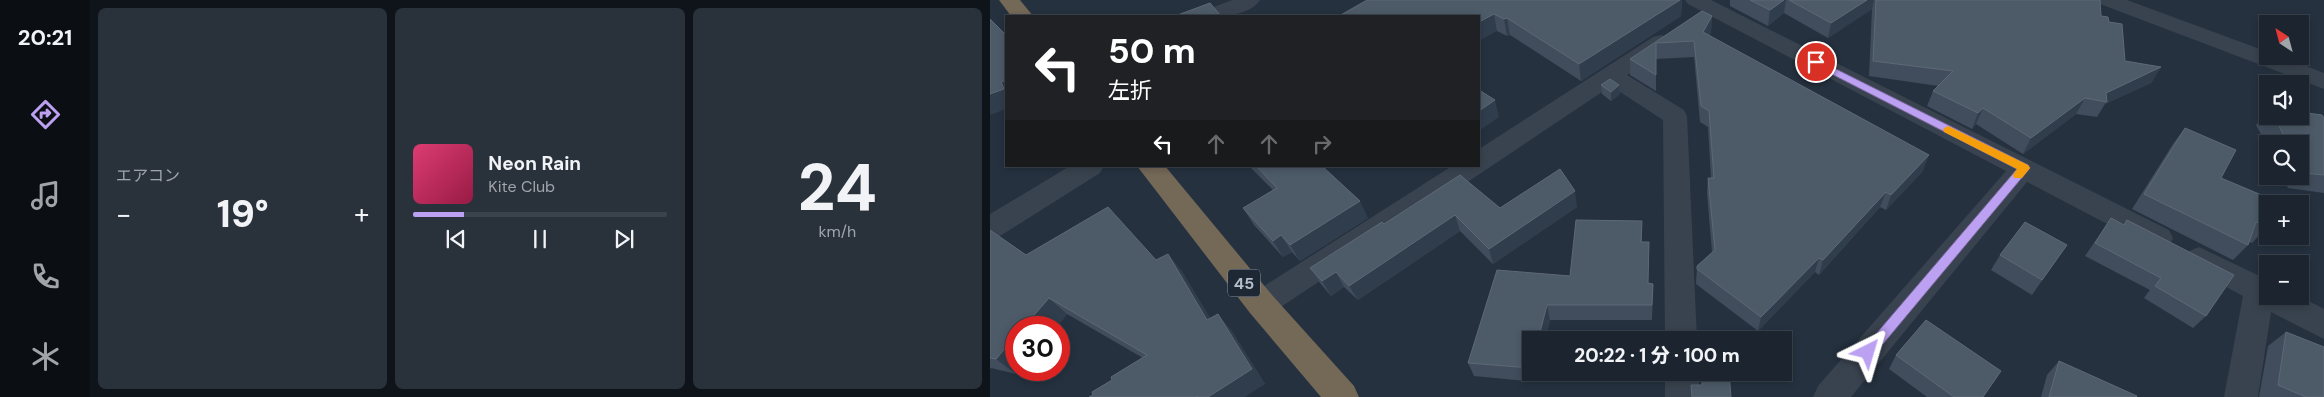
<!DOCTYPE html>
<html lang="ja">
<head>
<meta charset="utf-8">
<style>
	:root { --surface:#1c252f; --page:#29313b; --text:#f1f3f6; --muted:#a0a5aa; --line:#3a424b; --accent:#bca0f2 }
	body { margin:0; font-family:"DM Sans","Noto Sans JP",sans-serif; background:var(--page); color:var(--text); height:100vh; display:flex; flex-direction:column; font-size:19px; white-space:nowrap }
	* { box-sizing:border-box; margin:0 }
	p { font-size:16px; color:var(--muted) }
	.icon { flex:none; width:28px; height:28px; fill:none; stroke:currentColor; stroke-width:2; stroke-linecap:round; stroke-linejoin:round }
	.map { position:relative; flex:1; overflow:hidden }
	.side { display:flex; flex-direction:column; gap:8px; padding:8px; background:#0f141a; width:900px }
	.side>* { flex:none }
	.guide { position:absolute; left:15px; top:15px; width:475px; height:152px; border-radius:0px; box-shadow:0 2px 8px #0003,0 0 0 1px var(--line); background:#202124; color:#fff; overflow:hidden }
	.needle { width:32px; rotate:324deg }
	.fabs { position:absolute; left:1269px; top:15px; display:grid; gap:10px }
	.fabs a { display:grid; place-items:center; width:50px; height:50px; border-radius:0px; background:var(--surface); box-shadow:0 2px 8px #0003,0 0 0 1px var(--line); font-size:25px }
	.speed { position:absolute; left:15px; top:316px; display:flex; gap:10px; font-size:25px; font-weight:700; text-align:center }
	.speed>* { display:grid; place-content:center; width:65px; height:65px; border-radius:50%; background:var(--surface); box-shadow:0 2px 8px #0003,0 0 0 1px var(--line); line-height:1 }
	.speed .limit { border:8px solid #d22; background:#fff; color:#111 }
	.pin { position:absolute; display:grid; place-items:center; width:42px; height:42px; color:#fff; margin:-21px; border:2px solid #fff; border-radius:50%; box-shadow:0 1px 5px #0007 }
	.me { position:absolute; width:55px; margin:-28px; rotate:40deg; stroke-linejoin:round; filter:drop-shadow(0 0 4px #0008) }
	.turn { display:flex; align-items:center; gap:18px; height:105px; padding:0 20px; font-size:22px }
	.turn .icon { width:65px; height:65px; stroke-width:2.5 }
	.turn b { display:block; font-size:35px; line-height:42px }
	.lanes { display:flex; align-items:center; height:48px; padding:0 20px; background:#0003; justify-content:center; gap:25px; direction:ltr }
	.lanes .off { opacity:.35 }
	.big { font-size:38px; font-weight:800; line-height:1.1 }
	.side .tile { flex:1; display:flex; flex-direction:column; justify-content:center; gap:8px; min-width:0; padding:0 18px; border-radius:8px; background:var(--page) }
	.side .dial { align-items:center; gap:0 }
	.dial b { font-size:65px; line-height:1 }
	.song { display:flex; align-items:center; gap:15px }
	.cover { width:60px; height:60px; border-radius:8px; background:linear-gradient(135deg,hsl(340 70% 55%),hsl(340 70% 35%)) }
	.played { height:5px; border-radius:2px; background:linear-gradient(90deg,var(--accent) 20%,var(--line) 20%) }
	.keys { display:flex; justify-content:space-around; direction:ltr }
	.heat { display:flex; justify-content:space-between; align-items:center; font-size:28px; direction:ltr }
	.side .tiles { flex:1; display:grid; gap:8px; grid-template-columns:repeat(3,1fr) }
	.trip { position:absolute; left:532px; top:331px; width:270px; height:50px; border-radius:0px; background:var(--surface); box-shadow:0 2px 8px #0003,0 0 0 1px var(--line); font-weight:800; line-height:50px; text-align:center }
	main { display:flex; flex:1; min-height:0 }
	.tab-bar { display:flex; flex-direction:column; width:90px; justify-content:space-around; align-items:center; background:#0b0f13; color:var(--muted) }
	.tab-bar .icon { width:35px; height:35px }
	.tab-bar .active { color:var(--accent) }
	.tab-bar b { font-size:22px; color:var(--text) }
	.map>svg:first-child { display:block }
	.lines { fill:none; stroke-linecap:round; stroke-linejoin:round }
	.street { fill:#39434f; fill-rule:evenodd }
	.highway { fill:#746857; fill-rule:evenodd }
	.wall { fill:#414d5c }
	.shaded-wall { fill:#303d4c }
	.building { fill:#4d5a68; stroke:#5e6977 }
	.route { fill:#bca0f2; stroke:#7a689d }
	.slow { fill:#f59e0b }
	.labels { text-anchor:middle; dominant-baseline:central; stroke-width:5; stroke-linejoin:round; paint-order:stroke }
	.shield { fill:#1e2834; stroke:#88919c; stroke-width:1 }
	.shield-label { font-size:16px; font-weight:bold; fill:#b6bec9 }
</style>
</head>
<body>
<main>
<nav class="tab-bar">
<b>20:21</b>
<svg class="icon active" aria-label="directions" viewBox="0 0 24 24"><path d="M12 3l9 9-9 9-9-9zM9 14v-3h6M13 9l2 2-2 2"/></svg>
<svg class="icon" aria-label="music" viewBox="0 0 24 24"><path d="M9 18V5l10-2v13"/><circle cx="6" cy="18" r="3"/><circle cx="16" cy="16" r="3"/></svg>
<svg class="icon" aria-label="phone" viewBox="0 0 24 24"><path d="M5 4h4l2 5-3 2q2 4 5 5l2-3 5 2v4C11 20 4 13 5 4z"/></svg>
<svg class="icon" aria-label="climate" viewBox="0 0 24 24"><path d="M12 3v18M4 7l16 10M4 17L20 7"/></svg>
</nav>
<section class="side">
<div class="tiles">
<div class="tile"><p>エアコン</p>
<div class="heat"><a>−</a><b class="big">19°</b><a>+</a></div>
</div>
<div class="tile">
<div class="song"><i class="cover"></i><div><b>Neon Rain</b><p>Kite Club</p></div></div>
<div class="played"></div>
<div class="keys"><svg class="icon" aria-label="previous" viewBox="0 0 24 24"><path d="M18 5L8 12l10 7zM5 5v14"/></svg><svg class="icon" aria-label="pause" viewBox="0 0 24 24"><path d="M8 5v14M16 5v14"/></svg><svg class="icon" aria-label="next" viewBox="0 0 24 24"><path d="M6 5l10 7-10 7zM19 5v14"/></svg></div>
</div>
<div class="tile dial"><b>24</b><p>km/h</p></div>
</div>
</section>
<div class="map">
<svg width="1334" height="397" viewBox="0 0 1334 397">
	<rect width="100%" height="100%" fill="#25313f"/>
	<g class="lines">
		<!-- street -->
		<g class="street">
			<path d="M242,0H270C260,16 229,17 211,16L214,11Z"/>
			<path d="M695,0H721L1179,230L1183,238L1179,246L1169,249L1159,246L1037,182L861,397H823L828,386L1016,171L698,4Z"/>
			<path d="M1107,0H1137L1278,52V56H1290L1334,73V89L1110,4Z"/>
			<path d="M671,35L679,37L682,42L679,47L637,75L694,110L697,116L707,340H675L673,120L621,86L282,313L271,317L260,313L256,304L260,295L462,166H489V149L663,37Z"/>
			<path d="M80,166H114L110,173L10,236L0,239V214Z"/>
			<path d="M1209,247L1278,280V296H1309L1334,309V339L1281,312L1268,397H1234L1253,296L1199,267L1194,259L1199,251Z"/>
			<rect x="675" y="372" width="34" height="25"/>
		</g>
		<!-- highway -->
		<g class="highway">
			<path d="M9,0H30L43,16H21Z"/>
			<path d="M147,166H175L282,295L364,386L369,397H331L260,313Z"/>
		</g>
	</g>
	<!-- wall -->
	<g class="wall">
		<path d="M375,0H692L691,16L591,81L520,35L517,36L507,31Z"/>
		<path d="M740,0H1110L1111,16L1119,22L1135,61L1171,67L1161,83L1115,104L1107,117L1086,114L1033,154L986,124L982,129L937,106L943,91L948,86L879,76L882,9L838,38L794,13L778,26L740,6Z"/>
		<path d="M712,11L722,16L721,32L719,36L933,171L896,210L890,207L829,275L825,272L768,331L706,284L707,266L722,252L717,193L718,178H721L718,127L710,122L704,57L666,59V91L640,75V59Z"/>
		<path d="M611,85H629L630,94L621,101L612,94Z"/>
		<path d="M1278,112V116H1310L1334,118V193L1298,188L1292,176H1310V144H1278V147L1266,125Z"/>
		<path d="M1195,128L1231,178L1277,227L1262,243L1259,242L1258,245L1243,260L1142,209L1183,144Z"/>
		<path d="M259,166H332L378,218L310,261L302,252L293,257L264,225L253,208L283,190Z"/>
		<path d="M587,207L503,264L470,231L368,300L354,287L341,296L330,283L320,268L394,224L510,208Z"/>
		<path d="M1121,218L1134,225L1137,220L1216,316L1203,328L1154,298L1160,290L1095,256Z"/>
		<path d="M0,230L36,255L166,260L191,270L220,318L241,330L275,384L103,395L153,358L77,314L66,328H26V370H30L26,374L1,368L0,369Z"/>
		<path d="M652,236V242H659L658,283L663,284L662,320H560L555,340H541V372H548L545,382L484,376L478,363Z"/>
		<path d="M1077,245L1042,295L1001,270L1010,255Z"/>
		<path d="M1296,332L1334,397H1269L1278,346Z"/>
		<path d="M906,355L993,397H937L899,369Z"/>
		<path d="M1069,361L1146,397H1051L1057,375Z"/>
	</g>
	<!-- shaded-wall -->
	<g class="shaded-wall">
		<path d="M690,0H692L691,16L591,81L589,64Z"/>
		<path d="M794,0H796L794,13L778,26L780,10Z"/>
		<path d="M877,0H884L882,9L838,38L841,23Z"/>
		<path d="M504,14L507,31L489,41V22Z"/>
		<path d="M722,16L721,32L712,48L713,32Z"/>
		<path d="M517,18L520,35L517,36L514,19Z"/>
		<path d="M1171,67L1161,83L1115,104L1117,102L1116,93Z"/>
		<path d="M16,80V109L0,115V94L11,82Z"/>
		<path d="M629,85L630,94L621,101V92Z"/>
		<path d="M1095,98L1086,114L1033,154L1041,138Z"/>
		<path d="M505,100L509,117L489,131V111Z"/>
		<path d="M993,108L986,124L982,129L988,113Z"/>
		<path d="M939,155L933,171L896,210L901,195Z"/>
		<path d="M585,191L587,207L503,264L499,249Z"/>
		<path d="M896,192L890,207L829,275L833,260Z"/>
		<path d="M370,201L378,218L310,261L300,245Z"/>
		<path d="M465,215L470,231L368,300L359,286Z"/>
		<path d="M291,235L302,252L293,257L283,241Z"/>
		<path d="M178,254L191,270L231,336L217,320Z"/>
		<path d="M829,258L825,272L768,331L771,317Z"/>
		<path d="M346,272L354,287L341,296L332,281Z"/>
		<path d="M663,284V298L662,320V305Z"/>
		<path d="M59,298L77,314L66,328H33Z"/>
		<path d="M557,305L560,320L555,340H548Z"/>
		<path d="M228,314L241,330L275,384L255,397H218Z"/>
		<path d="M26,336V370H30L26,374L6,359Z"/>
		<path d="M543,372H548L545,382Z"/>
	</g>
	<!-- building -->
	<g class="building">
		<path d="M377,0H690L589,64L517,18L514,19L504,14L489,22V16H349Z"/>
		<path d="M760,0H794L780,10Z"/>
		<path d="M799,0H877L841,23Z"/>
		<path d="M886,0H1110L1111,16L1118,17L1119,22L1132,24L1135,61L1171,67L1116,93L1117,102L1095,98L1041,138L993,108L988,113L943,91L963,71L883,61Z"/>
		<path d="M220,3L231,16H185Z"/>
		<path d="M712,11L722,16L713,32L939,155L901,195L896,192L833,260L829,258L771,317L707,269V266L725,250L718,178H724L719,111L711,106L704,41L666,43V75L640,59Z"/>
		<path d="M0,19L16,35V80L11,82L14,89L0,94Z"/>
		<path d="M620,79L629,85L621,92L611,85Z"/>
		<path d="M489,90L505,100L489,111Z"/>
		<path d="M1310,112L1332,115L1334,118V175L1314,173L1310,166V144H1298L1284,116H1310Z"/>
		<path d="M1195,128L1246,150L1231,178L1293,204H1278V227L1266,222L1258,245L1154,194Z"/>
		<path d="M266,166H332L370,201L300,245L291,235L283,241L253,208L287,188Z"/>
		<path d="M570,169L585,191L499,249L465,215L359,286L346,272L332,281L320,268L392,222L394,224L470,175L510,208Z"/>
		<path d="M118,207L166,260L178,254L217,320L228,314L262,369L218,397H208L207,396L206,397H99L103,395L102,392L122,380L121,377L157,355L59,298L33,328H26V336L6,359L0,358V230L36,255Z"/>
		<path d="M1121,218L1134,225L1137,220L1244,275L1216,316L1165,286L1171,278L1105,243Z"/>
		<path d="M586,220L652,221L651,242H659L658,283L663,284L662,305H557L548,340H541V368L478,363L507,270L580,276Z"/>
		<path d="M1035,222L1077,245L1052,280L1010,255Z"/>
		<path d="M936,320L1011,371L993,397H964L906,355Z"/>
		<path d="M1296,332L1334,347V397H1316L1288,385Z"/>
		<path d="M1069,361L1147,396L1146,397H1059Z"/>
		<path d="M712,372H739L741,397H702L701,385H712Z"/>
	</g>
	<!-- route -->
	<path class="route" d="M826,59L1038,165L1040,168L883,356L878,358L874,356L872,352L874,348L1027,169L822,64L821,62Z"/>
	<!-- slow -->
	<path class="slow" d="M958,126L1038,165L1040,168L1032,178H1024L1023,175L1027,169L954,132L953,129Z"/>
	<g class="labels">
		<!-- shield labels -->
		<rect class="shield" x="238" y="269.5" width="32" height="27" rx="4"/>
		<g class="shield-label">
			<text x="254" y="283">45</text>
		</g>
	</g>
</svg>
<div class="fabs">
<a><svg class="needle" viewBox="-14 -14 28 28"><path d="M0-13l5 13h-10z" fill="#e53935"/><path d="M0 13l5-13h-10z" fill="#a0a5aa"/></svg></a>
<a><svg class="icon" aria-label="sound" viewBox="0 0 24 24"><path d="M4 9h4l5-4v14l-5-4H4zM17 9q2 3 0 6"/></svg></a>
<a><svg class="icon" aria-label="search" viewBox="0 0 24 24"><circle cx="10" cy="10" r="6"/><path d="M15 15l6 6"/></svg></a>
<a>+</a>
<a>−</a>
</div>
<div class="speed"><div class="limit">30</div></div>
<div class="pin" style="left:826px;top:62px;background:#d93025"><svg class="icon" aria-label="arrive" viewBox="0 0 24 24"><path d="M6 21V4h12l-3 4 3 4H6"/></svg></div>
<svg class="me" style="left:878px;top:352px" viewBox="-20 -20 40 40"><path d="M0-17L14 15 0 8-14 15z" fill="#bca0f2" stroke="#fff" stroke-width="4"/></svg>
<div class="trip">20:22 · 1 分 · 100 m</div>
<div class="guide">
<div class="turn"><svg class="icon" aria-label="left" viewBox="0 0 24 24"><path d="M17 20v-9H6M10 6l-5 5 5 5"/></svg><div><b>50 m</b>左折</div></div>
<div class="lanes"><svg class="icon" aria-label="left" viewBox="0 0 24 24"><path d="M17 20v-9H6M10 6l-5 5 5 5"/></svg><svg class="icon off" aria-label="ahead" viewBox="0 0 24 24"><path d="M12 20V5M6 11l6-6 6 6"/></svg><svg class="icon off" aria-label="ahead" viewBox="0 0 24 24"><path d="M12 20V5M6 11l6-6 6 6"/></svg><svg class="icon off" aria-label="right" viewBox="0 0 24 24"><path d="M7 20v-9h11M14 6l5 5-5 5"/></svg></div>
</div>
</div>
</main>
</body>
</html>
